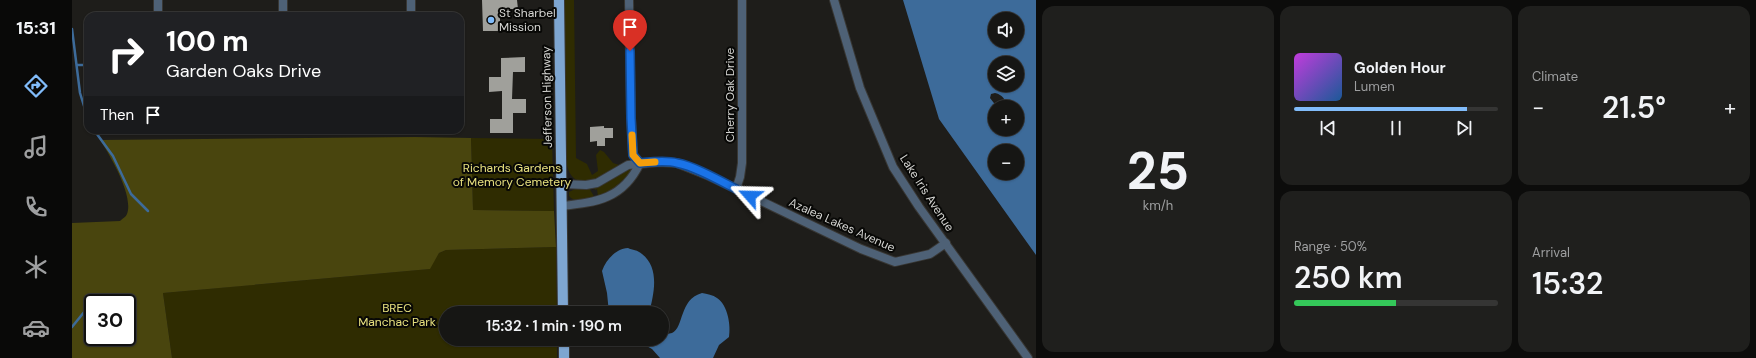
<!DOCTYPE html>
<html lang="en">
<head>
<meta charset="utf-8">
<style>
	:root { --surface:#161614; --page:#1f1f1d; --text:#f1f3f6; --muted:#9e9fa0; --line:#353534; --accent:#81bcfa }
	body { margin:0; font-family:"DM Sans",sans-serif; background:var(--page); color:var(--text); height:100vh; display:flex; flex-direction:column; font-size:15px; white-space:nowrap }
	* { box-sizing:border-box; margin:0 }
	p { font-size:13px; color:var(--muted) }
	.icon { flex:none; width:22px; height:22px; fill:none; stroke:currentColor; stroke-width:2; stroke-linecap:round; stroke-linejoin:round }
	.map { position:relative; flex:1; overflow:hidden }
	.side { display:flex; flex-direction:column; gap:6px; padding:6px; background:#0c0c0b; width:720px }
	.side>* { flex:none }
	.top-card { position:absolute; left:12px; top:12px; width:380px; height:122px; border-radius:12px; box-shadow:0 1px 3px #0004,0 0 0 1px var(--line); background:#202124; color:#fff; overflow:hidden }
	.tools { position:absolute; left:916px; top:12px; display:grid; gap:8px }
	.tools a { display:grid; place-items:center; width:36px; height:36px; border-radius:50%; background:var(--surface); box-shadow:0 1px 3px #0004,0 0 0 1px var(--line); font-size:20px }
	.speed { position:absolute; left:12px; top:294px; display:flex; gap:8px; font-size:20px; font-weight:700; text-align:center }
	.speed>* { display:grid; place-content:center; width:52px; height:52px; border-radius:50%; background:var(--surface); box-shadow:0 1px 3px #0004,0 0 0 1px var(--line); line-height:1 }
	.speed .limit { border:2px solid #111; border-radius:6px; background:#fff; color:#111 }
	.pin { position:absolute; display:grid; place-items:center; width:34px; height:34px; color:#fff; margin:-41px -17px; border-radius:50% 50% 50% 0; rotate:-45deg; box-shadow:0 0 4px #0007 }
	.pin .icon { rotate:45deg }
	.me { position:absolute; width:44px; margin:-22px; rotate:295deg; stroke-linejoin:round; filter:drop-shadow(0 0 3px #0008) }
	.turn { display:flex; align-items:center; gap:14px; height:84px; padding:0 16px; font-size:18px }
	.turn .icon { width:52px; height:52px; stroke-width:2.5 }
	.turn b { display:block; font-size:28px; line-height:34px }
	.then { display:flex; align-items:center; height:38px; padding:0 16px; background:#0003; gap:8px; font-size:15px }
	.big { font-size:30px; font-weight:600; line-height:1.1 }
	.side .widget { flex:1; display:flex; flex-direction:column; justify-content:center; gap:6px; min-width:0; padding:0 14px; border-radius:12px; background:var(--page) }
	.side .dial { align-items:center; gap:0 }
	.dial b { font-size:52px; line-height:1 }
	.song { display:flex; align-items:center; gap:12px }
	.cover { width:48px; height:48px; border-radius:6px; background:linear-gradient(135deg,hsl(290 70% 55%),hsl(210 70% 35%)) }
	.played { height:4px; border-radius:2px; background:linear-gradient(90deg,var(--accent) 85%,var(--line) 85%) }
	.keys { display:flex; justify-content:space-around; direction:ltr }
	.heat { display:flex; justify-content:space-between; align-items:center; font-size:22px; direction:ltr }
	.charge { height:6px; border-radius:3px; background:linear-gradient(90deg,#34c759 50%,var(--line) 0) }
	.side .tiles { flex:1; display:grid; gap:6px; grid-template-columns:repeat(3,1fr) }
	.widget:first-child { grid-row:span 2 }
	.trip { position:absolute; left:367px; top:306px; width:230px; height:40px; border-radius:20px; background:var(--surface); box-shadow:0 1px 3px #0004,0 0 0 1px var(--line); font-weight:600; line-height:40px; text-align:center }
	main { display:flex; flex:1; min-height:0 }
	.tabs { display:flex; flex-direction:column; width:72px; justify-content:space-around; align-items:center; background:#090908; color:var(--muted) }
	.tabs .icon { width:28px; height:28px }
	.tabs .on { color:var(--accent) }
	.tabs b { font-size:18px; color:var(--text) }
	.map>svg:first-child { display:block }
	.green { fill:#2f2c01 }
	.forest { fill:#49450e; fill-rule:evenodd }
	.water { fill:#3d6b9a; fill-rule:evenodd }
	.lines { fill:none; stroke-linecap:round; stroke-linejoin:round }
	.stream { stroke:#3d6b9a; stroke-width:2.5 }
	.building { fill:#a0a09b }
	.street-casing { stroke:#383734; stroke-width:10 }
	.primary-casing { stroke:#383734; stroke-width:12 }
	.street { stroke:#4e6176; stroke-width:8 }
	.primary { stroke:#7ea6d1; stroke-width:10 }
	.route-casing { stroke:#114b97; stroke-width:10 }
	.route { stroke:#1a73e8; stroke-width:7 }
	.slow { stroke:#f59e0b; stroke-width:7 }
	.poi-dot { fill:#81bcfa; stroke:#080806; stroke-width:1.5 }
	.labels { text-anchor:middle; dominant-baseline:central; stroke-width:4; stroke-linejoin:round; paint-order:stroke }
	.poi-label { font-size:12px; fill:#d6d6d3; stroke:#080806; text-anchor:start }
	.street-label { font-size:12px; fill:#d6d6d3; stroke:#080806 }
	.park-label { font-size:12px; fill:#e8e17f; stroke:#080806 }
</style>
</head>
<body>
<main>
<nav class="tabs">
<b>15:31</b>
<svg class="icon on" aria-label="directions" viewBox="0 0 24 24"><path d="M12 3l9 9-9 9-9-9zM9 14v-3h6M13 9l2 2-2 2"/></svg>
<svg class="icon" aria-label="music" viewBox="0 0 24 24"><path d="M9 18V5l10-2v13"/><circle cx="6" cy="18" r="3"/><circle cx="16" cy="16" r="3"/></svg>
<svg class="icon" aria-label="phone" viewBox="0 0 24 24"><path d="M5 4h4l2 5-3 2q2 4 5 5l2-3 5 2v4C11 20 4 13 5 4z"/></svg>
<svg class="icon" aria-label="climate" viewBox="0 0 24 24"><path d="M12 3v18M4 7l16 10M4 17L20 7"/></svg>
<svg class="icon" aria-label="car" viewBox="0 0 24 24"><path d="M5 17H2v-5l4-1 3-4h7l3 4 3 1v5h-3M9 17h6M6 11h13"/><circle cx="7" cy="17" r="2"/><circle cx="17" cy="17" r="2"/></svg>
</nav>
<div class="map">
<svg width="964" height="358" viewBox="0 0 964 358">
	<rect width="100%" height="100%" fill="#1e1d1a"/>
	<!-- green -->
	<g class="green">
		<path d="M491,0H502L504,158L515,164L520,175L526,171L524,155L528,150L532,152L541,163L547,165C528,178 499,196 494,160Z"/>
		<path d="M399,138L480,139L482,211L401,210Z"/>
		<path d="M560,167L561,170L540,190L526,197L525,189L523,190L522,187L534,183Z"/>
		<path d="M517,188L523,198C515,199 502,203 497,196V192L503,189Z"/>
		<path d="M484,247L485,313H374V339H485V358H100L91,293L357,269L367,253L374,250Z"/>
	</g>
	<!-- forest -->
	<path class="forest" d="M343,137L399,138L401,210L482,211L484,247L374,250L367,253L358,269L91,293L100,358H0V223L48,221C51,218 54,217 55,214C62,196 38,155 28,140ZM21,303H55V337H21Z"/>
	<!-- water -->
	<g class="water">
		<path d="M831,0H964V255L867,119ZM923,19H945V41H923ZM923,63H945V85H923ZM923,93C931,95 933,99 935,107H945V129H923V107H925L918,98L919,94ZM923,151H945V173H923Z"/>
		<path d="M556,248C560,250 566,250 570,254C588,268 582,294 577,313H537L535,293L530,271C534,260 543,249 556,248Z"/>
		<path d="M630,293C635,294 641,295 645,298C656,305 659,326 657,337L647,345L641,358H588L580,349L562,339H590V334C593,334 597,334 600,333C612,328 607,299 630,293Z"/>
	</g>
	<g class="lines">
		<!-- stream -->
		<g class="stream">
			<path d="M0,29L8,93L16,119"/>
			<path d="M5,65H16"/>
			<path d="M22,130L41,156L59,194L76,211"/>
			<path d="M0,327L17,306"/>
		</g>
	</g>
	<!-- building -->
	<g class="building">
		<path d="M410,0H445L446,9H428V31H411Z"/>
		<path d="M453,57V72H441L440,99H454V113H441V133H418V119H430V91L417,92V77H429V58Z"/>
		<path d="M532,126V128H541V138H533V146H525V141L518,142V127Z"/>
	</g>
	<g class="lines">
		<!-- street casing -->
		<g class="street-casing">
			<g id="street">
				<path d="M86,0V16"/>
				<path d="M211,0V16"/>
				<path d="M339,0V16"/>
				<path d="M557,0L559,118L561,155L568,163"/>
				<path d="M762,0L788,88L821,167L847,207L956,358"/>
				<path d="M490,184L514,185L525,183L556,165L587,162L605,163L635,175L789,249L823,262L858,254L874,243"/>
				<path d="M664,189L668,177L670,163V0"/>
				<path d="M490,206C525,202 551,199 568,163"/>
			</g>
		</g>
		<!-- primary casing -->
		<g class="primary-casing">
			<g id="primary">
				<path d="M487,0L491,313"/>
				<path d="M492,339V358"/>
			</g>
		</g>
		<!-- street -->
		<use href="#street" class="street"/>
		<!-- primary -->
		<use href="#primary" class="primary"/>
	</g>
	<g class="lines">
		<!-- route casing -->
		<g class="route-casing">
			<path id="route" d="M558,51L559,118L561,155L568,163C579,162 593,160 605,163C626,167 657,186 678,196"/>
		</g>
		<!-- route -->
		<use href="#route" class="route"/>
		<!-- slow -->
		<path class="slow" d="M560,135L561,155L568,163L583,162"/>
	</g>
	<!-- markers -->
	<circle class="poi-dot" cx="419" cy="20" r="4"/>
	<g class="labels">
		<!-- poi labels -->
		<g class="poi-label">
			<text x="427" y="13">St Sharbel<tspan x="427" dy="14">Mission</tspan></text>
		</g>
		<!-- street labels -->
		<g class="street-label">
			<text transform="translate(658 95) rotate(-90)">Cherry Oak Drive</text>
			<text transform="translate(475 97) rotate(-91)">Jefferson Highway</text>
			<text transform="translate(855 193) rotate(57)">Lake Iris Avenue</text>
			<text transform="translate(770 225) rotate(24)">Azalea Lakes Avenue</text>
		</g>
		<!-- park labels -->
		<g class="park-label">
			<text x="440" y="168">Richards Gardens<tspan x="440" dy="14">of Memory Cemetery</tspan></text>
			<text x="325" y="308">BREC<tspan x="325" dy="14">Manchac Park</tspan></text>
		</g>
	</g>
</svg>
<div class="tools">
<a><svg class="icon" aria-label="sound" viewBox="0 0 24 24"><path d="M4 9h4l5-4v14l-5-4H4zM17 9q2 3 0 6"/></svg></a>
<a><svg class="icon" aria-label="layers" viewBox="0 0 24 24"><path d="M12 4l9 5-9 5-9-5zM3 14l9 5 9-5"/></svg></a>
<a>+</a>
<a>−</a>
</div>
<div class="speed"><div class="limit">30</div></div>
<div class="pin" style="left:558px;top:51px;background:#d93025"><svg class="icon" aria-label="arrive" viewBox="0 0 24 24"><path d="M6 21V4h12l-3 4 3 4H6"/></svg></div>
<svg class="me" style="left:678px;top:196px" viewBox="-20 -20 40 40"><path d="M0-17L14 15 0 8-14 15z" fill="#1a73e8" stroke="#fff" stroke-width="4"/></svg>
<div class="trip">15:32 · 1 min · 190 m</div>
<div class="top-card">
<div class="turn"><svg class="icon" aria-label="right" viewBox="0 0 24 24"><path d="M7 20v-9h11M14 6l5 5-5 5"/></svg><div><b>100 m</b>Garden Oaks Drive</div></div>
<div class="then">Then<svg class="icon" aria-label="arrive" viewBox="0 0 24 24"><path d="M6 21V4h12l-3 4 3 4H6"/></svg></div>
</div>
</div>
<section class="side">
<div class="tiles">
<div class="widget dial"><b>25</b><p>km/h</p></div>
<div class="widget">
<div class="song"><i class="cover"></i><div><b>Golden Hour</b><p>Lumen</p></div></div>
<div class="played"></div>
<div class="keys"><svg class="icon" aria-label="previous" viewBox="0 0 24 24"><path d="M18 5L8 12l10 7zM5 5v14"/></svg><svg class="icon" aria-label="pause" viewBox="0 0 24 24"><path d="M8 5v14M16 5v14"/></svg><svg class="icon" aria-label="next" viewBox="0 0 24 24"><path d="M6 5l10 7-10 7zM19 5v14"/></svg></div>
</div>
<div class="widget"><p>Climate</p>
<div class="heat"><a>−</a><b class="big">21.5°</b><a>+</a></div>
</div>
<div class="widget"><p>Range · 50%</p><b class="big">250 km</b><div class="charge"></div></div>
<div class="widget"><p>Arrival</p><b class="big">15:32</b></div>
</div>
</section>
</main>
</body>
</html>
